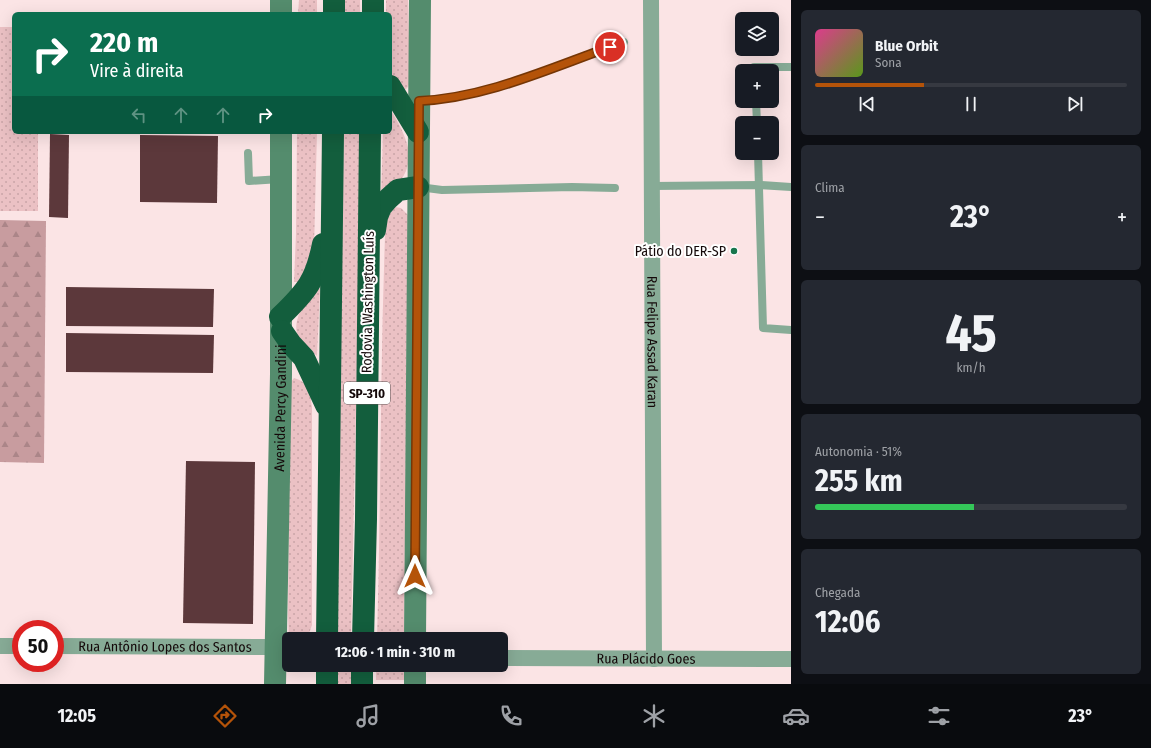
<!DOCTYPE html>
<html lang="pt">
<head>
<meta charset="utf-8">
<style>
	:root { --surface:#171b24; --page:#242831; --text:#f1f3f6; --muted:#9ea1a6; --line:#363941; --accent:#b45309 }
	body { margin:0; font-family:"Fira Sans Condensed",sans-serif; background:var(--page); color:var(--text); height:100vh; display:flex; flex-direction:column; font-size:15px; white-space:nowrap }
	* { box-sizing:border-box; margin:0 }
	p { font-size:13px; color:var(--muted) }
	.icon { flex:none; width:22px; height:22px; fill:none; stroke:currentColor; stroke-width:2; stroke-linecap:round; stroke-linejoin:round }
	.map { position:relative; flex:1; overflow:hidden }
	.details { display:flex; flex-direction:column; gap:10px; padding:10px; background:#0d0f14; width:360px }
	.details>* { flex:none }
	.guide { position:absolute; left:12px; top:12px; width:380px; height:122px; border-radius:6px; box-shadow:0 4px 16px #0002; background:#0b6e4f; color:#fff; overflow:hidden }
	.buttons { position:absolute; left:735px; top:12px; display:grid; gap:8px }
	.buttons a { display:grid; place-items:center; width:44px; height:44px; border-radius:6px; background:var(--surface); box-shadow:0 4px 16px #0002; font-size:20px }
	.speed { position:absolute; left:12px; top:620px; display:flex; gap:8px; font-size:20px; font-weight:700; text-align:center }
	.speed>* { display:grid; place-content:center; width:52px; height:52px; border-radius:50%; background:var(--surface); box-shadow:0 4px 16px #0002; line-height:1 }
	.speed .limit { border:6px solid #d22; background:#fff; color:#111 }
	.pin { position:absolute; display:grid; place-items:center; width:34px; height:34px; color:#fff; margin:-17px; border:2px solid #fff; border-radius:50%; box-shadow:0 1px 4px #0007 }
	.me { position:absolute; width:44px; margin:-22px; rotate:0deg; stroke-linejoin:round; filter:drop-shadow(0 0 3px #0008) }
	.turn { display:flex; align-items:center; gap:14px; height:84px; padding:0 12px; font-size:18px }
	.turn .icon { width:52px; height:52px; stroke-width:2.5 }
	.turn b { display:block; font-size:28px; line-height:34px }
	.lanes { display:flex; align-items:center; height:38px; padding:0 12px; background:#0003; justify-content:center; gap:20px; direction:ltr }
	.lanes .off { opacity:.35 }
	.big { font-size:30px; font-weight:700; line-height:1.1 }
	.details .widget { flex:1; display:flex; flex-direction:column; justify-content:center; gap:6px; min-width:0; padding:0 14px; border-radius:6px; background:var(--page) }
	.details .dial { align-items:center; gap:0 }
	.dial b { font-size:52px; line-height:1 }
	.song { display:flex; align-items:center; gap:12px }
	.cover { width:48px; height:48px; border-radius:6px; background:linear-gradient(135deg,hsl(330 70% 55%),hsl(90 70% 35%)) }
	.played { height:4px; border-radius:2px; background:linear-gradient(90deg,var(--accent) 35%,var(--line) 35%) }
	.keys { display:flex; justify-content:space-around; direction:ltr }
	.heat { display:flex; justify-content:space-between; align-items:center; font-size:22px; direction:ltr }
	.charge { height:6px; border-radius:3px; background:linear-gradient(90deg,#34c759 51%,var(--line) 0) }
	.trip { position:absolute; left:282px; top:632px; width:226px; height:40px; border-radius:6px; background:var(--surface); box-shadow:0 4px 16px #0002; font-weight:700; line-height:40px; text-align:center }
	.tabs { display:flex; height:64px; justify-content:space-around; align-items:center; background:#090b0e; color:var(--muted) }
	.tabs .icon { width:28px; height:28px }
	.tabs .current { color:var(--accent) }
	.tabs b { font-size:18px; color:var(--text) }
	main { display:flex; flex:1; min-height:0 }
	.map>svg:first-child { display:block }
	.grass { fill:url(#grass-dots) }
	.forest { fill:url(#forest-firs) }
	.building { fill:#5c383b }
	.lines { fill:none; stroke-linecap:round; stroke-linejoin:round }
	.lane { stroke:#87ab96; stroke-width:8 }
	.street { stroke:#87ab96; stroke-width:16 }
	.secondary { stroke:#548c6d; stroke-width:22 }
	.highway { stroke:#135e3d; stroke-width:22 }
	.route-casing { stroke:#753606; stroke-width:10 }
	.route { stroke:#b45309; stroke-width:7 }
	.poi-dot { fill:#17764d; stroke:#fff; stroke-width:1.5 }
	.labels { text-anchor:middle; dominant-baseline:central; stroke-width:4; stroke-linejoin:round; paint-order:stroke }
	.shield { fill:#fff; stroke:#5a5253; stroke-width:1 }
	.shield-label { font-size:13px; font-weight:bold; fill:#140809 }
	.poi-label { font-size:14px; fill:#140809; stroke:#fff; text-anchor:end }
	.street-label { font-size:14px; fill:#140809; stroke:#fff }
</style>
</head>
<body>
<main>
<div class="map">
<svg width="791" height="684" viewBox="0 0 791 684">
	<defs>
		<pattern id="grass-dots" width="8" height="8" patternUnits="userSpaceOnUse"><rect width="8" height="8" fill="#ebc1c4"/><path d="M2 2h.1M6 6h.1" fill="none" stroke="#c9a4a7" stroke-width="1.8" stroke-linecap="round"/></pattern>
		<pattern id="forest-firs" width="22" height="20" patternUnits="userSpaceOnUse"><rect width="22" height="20" fill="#c89c9f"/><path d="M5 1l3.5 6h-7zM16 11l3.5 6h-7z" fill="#ab8588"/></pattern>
	</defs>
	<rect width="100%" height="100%" fill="#fbe4e5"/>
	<!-- grass -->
	<g class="grass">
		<path d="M299,0H317V14H298Z"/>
		<rect x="342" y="0" width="18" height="14"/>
		<path d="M386,0H408L410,80C409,86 408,89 402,91L390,74V14H386Z"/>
		<path d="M0,27H14V132H38V211H0Z"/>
		<path d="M390,109C401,127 415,150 406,171C401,183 390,192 381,200L383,132H390Z"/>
		<path d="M297,132H317L314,248L313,263L299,282H294L296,234Z"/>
		<path d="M341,132H360V223L351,639H332Z"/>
		<path d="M395,207L401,208L408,215L404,639H377C381,505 380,371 385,237C386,225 386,216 395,207Z"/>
		<path d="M320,288L317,356C311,350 301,344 298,336C291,321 307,294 320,288Z"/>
		<path d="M294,378C310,383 310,392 312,407V625L307,639H289L288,615L290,389L291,382Z"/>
		<rect x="332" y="665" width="19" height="19"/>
		<rect x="376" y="665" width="28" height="15"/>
	</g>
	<!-- forest -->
	<path class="forest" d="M0,220L46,221L44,463L0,462Z"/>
	<!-- building -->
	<g class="building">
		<path d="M50,134L69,135L68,218L49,217Z"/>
		<path d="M140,135L218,136L217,203L140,202Z"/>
		<path d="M66,287L214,289L213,327L66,326Z"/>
		<path d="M66,333L214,335L213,373L66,372Z"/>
		<path d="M186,461L255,462L253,624L183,623Z"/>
	</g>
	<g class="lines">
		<!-- lane -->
		<g class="lane">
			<path d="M754,71V67H791"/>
			<path d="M420,101C487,98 560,65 624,42"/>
			<path d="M756,101L757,123"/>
			<path d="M248,153L249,181L280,179"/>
			<path d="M758,153L763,328L791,330"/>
			<path d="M652,186L760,185L791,187"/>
			<path d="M419,187L442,190L572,187L615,188"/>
		</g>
		<!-- street -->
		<g class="street">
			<path id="s1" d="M651,0L654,659"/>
			<path d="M0,646H21"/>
			<path id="s2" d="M55,646L275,647"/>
			<path id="s3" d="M501,658L791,659"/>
		</g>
		<!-- secondary -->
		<g class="secondary">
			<path d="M281,0V14"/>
			<path d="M415,639L420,0"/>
			<path id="s4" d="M275,684L281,374V132"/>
			<path d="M415,684V665"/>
		</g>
		<!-- highway -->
		<g class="highway">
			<path d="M334,14V0"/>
			<path d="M373,14V0"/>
			<path d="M390,86L418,132"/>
			<path d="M375,230L377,217L381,207L388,199L398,190L418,187"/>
			<path d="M280,317C307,291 316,280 323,244"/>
			<path d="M282,331L291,344L304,358L326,405"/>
			<path d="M327,639L333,132"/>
			<path d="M363,639L366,519L370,132"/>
			<path d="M327,684V665"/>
			<path d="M362,684V665"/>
		</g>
	</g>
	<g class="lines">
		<!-- route casing -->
		<g class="route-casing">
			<path id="route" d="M415,576L419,101C485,98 548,69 610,47"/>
		</g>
		<!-- route -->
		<use href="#route" class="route"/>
	</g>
	<!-- markers -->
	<circle class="poi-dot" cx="734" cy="251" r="4"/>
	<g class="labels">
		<!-- shield labels -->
		<rect class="shield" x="344" y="382" width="46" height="22" rx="3"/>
		<g class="shield-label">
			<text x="367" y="393">SP-310</text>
		</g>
		<!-- poi labels -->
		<g class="poi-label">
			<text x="726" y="251">Pátio do DER-SP</text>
		</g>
		<!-- street labels -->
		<g class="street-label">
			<text transform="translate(368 302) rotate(-89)">Rodovia Washington Luís</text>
			<text stroke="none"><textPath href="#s1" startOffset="342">Rua Felipe Assad Karan</textPath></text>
			<text stroke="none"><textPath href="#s4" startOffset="276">Avenida Percy Gandini</textPath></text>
			<text stroke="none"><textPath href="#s2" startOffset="110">Rua Antônio Lopes dos Santos</textPath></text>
			<text stroke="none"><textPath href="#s3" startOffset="145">Rua Plácido Goes</textPath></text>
		</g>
	</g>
</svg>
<div class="buttons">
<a><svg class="icon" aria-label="layers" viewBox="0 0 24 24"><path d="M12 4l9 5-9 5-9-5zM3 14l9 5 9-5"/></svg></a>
<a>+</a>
<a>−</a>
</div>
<div class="speed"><div class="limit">50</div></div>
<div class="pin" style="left:610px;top:47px;background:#d93025"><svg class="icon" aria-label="arrive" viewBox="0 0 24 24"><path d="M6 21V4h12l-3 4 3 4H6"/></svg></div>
<svg class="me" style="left:415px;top:576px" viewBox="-20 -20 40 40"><path d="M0-17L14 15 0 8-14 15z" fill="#b45309" stroke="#fff" stroke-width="4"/></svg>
<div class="trip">12:06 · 1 min · 310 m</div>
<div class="guide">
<div class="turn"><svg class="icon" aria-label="right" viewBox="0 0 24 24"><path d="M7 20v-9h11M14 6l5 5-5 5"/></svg><div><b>220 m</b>Vire à direita</div></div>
<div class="lanes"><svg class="icon off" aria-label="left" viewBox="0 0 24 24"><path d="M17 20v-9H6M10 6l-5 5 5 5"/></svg><svg class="icon off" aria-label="ahead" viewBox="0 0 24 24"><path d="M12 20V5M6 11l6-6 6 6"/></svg><svg class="icon off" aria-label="ahead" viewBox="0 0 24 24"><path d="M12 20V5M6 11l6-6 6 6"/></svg><svg class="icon" aria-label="right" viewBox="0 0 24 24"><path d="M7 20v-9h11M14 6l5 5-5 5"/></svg></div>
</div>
</div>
<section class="details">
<div class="widget">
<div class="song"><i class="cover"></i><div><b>Blue Orbit</b><p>Sona</p></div></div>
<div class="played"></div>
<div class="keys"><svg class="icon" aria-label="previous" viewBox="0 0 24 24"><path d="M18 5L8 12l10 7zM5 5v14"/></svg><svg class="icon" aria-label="pause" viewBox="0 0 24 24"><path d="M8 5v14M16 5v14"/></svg><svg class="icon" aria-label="next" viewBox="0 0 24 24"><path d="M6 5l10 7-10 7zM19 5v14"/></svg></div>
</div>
<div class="widget"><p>Clima</p>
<div class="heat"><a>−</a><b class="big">23°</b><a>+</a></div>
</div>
<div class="widget dial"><b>45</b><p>km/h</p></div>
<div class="widget"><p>Autonomia · 51%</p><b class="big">255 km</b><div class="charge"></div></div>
<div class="widget"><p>Chegada</p><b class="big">12:06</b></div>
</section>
</main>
<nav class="tabs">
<b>12:05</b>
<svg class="icon current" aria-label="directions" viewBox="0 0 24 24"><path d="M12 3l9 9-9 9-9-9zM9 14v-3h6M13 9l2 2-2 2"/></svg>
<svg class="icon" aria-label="music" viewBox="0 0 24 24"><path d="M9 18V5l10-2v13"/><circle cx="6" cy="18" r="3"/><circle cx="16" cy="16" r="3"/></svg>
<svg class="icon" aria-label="phone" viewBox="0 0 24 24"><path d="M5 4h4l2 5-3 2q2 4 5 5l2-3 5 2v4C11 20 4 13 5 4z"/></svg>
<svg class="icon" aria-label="climate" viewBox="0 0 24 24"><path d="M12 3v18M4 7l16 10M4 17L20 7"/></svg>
<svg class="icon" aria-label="car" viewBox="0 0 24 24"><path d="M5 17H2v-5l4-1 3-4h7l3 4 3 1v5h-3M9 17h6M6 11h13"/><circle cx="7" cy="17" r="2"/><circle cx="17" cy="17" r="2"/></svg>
<svg class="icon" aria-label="filters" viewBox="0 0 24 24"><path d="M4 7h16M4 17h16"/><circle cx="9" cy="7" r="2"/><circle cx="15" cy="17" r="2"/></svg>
<b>23°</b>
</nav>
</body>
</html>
